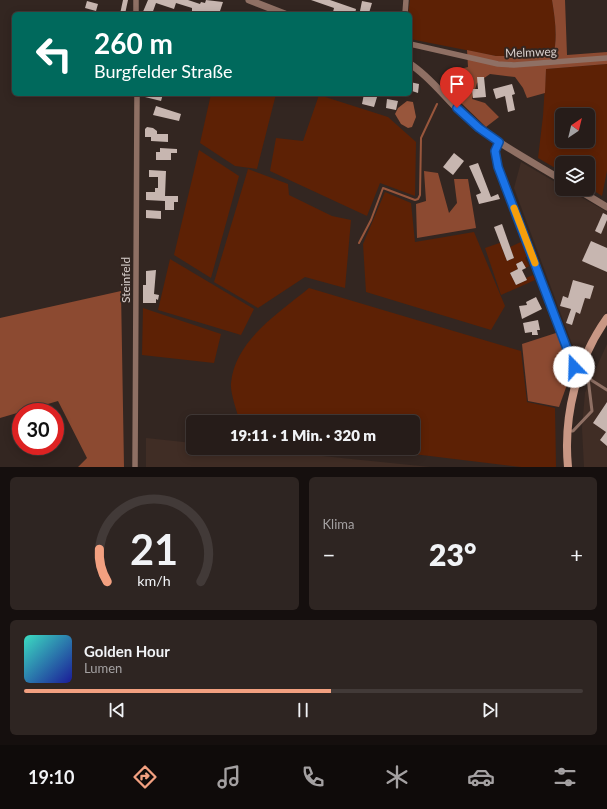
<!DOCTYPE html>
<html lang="de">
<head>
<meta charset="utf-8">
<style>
	:root { --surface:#261c19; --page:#2e2522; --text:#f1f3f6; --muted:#a4a1a2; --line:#423a38; --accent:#f2a080 }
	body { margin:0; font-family:Lato,sans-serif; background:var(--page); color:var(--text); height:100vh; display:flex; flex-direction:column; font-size:15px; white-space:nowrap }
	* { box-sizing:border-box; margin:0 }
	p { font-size:13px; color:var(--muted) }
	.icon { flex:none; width:22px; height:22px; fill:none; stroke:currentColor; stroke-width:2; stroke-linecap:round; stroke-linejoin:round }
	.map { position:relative; height:467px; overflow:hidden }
	.panel { display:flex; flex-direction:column; gap:10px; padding:10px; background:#150f0e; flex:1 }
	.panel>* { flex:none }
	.hud { position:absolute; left:12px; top:12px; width:400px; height:84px; border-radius:6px; box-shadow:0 2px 10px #0003,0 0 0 1px var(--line); background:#00695c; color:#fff; overflow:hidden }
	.needle { width:26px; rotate:35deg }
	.buttons { position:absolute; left:555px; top:108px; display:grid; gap:8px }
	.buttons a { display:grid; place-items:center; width:40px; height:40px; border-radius:6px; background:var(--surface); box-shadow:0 2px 10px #0003,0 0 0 1px var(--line); font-size:20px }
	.speed { position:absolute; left:12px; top:403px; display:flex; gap:8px; font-size:20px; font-weight:700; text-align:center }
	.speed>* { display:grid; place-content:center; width:52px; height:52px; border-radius:50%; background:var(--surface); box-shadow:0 2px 10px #0003,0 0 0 1px var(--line); line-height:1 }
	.speed .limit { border:6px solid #d22; background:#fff; color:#111 }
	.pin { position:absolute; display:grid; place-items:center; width:34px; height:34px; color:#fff; margin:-41px -17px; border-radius:50% 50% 50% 0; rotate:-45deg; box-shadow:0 0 4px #0007 }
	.pin .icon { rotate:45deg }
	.me { position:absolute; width:44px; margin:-22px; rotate:339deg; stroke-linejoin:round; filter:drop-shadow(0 0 3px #0008) }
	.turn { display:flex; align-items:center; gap:14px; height:84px; padding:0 16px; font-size:18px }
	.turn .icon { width:52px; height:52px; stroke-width:2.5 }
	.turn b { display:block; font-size:28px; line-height:34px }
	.big { font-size:30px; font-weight:800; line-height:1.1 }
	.panel .widget { flex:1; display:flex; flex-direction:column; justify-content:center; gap:6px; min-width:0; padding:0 14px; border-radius:6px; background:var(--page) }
	.panel .dial { align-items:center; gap:0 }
	.dial svg { height:104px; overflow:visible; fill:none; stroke:var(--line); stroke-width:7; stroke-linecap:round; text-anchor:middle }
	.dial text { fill:var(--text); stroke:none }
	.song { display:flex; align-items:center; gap:12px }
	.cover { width:48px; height:48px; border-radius:6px; background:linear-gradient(135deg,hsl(170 70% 55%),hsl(240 70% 35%)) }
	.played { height:4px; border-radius:2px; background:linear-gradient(90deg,var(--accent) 55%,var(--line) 55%) }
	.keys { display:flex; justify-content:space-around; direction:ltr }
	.heat { display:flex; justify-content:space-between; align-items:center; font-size:22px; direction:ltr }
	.panel .tiles { flex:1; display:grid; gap:10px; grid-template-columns:1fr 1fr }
	.widget:last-child { grid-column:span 2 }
	.trip { position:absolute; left:186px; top:415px; width:234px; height:40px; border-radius:6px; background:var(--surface); box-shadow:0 2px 10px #0003,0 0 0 1px var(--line); font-weight:800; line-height:40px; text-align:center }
	.dock { display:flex; height:64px; justify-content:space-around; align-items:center; background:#0f0b0a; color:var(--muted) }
	.dock .icon { width:28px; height:28px }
	.dock .active { color:var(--accent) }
	.dock b { font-size:18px; color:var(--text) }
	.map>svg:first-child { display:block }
	.built { fill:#402d25 }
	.green { fill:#5d2105; fill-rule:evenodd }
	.forest { fill:#8c4a31 }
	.water { fill:#98563c }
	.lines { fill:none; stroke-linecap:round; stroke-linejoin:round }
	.stream { stroke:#98563c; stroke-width:2 }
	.building { fill:#c7b6b0 }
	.service { stroke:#8f7064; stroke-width:3 }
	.minor { stroke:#8f7064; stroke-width:5.5 }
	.tertiary { stroke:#8f7064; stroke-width:7 }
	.secondary { stroke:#c99784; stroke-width:8 }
	.route-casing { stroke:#114b97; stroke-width:10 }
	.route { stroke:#1a73e8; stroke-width:7 }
	.slow { stroke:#f59e0b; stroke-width:7 }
	.labels { text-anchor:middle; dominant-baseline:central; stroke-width:4; stroke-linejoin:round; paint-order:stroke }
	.street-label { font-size:12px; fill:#d9d0cd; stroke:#332621 }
</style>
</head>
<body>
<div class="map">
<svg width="607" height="467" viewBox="0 0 607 467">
	<rect width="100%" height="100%" fill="#332621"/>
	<!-- built -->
	<g class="built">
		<path d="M521,162L562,186V189H567L607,212V311L578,360L514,188Z"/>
		<path d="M607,344V467H584L582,428L585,393Z"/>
		<path d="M146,438L193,443V448H244L430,467H146Z"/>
	</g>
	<!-- green -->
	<g class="green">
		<path d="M410,0H552C555,18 558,39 553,57L496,56L410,39V14H408Z"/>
		<path d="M607,64V171L602,196L588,187V163H562V172L538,158L543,116L546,69ZM562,115H588V141H562Z"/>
		<path d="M211,94H276L257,169L235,166L200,143Z"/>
		<path d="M319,95L388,117L416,142L415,196L380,183L367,216L270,171L276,138L303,141Z"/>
		<path d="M199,150L239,176L211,278L174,255Z"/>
		<path d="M248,169L288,184L289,195L332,216L351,220L345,288L305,277L258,308L214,282Z"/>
		<path d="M385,192L411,203L415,242L474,232L505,306L491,330L366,292L363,244Z"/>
		<path d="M508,240V243L501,246L507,261L514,258L510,247L523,241L529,255L525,258L529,266L526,268L522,261L516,264L518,269L510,273L516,285L527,280L526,278L533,275L535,280L501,295L485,248Z"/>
		<path d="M170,259L254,309L241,335L158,310Z"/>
		<path d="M309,288L521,351L527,402L555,408L556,467H521L364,448H413V422H240C237,412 230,393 231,383C235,340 279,313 309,288Z"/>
		<path d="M143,308L221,334L214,363L142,355Z"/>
	</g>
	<!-- forest -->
	<g class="forest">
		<path d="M552,0H565L567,55L607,52V64L546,69L545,93L527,98L523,88L515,77L490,74L477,83L472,99L485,103L499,117L486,127L455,97L452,71L468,67L467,50L496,56H553C558,39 555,18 552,0Z"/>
		<path d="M424,171L438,173L449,213L457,203L454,179H468L476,228L417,238L416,204L426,201Z"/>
		<path d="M121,291L124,467H78L87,458L58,401L0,418V318Z"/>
		<path d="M559,332L573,368L559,407L528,401L522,344Z"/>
	</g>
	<!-- water -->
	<path class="water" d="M407,101L413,102L416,117L412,127L408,128L401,124L395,114L398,108Z"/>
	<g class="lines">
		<!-- stream -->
		<path class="stream" d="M359,243L371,220L383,188L415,200L418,199L420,195L421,138L437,104"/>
	</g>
	<!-- building -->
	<g class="building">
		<path d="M123,0H128L125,14H120Z"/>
		<path d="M148,0H188L200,4L201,2L205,3L206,0L223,2L219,14H198L192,11V8L176,3L174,9L156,3L152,14H142Z"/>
		<path d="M311,0H330L356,9L355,14H338L333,12L334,8Z"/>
		<path d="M87,1L98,4L96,11L85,8Z"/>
		<path d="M362,1L372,3L369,13L360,11Z"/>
		<path d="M477,77H484L486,97L473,98L472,89H478Z"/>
		<path d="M410,82L419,84L418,93L412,91Z"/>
		<path d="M512,84L515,94L512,95L515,110L508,112L505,96L496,99L493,89Z"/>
		<path d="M141,94H163L161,101L141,96Z"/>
		<path d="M364,94H378L374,107L362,104Z"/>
		<path d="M387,99L398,101L396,110L386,108Z"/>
		<path d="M156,106L181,114L179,121L153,115Z"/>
		<path d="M147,127L153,128L157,131V134H168V142L151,141V137H145V129Z"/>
		<path d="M160,148L177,149V153H171V160H156V152H160Z"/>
		<path d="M454,153L464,161L453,175L443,167Z"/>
		<path d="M478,163L491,197L498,194L500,199L479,204L476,195L481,193L469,166Z"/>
		<path d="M149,170L166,171L165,196H178V202H174V210H165V201L146,200V192H155V188H158V177H149Z"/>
		<path d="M146,210L161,211V219L146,218Z"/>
		<path d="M603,213L607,215V220L601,234L595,231Z"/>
		<path d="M502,224L514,258L507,261L494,227Z"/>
		<path d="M591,241L607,248V272L582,261Z"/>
		<path d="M522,261L526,268L522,270L527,280L516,285L510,273L518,269L516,264Z"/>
		<path d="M156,270L154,294L159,295L158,300L156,299V303H143V285H146V271Z"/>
		<path d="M573,280L594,286L590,299L585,298L580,314L576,312L572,325L566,323L571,309L560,306L563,296L568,298Z"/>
		<path d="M536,297L542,309L522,319L519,306L527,305L526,302Z"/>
		<path d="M538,320L540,330H537L538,335H532V332L525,333L523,323Z"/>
		<path d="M607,402V446L600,440L606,432L593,423Z"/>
	</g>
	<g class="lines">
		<!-- service -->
		<g class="service">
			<path d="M588,378L607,390"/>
			<path d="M569,431H573L592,411L588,378L580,372"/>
		</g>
		<!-- minor -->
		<g class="minor">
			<path d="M136,0V14"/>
			<path d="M405,14L406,0"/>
			<path d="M410,44L498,64L514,65L607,58"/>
			<path d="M499,142L495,151L498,167L574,367L580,371"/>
			<path d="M135,467L137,94"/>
		</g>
		<!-- tertiary -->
		<g class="tertiary">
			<path d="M249,0L285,14"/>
			<path d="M410,64C432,78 446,100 465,116C494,142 529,160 562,180"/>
			<path d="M577,189L607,207"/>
		</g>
		<!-- secondary -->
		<path class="secondary" d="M568,467C563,416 577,360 607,318"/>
	</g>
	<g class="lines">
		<!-- route casing -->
		<g class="route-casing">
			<path id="route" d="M457,108L479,128L499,142L495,151L498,167L574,367"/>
		</g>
		<!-- route -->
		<use href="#route" class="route"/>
		<!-- slow -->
		<path class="slow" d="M514,208L535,263"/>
	</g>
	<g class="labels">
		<!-- street labels -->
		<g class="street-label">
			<text transform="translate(531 52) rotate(-2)">Melmweg</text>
			<text transform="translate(125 280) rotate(-90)">Steinfeld</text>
		</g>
	</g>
</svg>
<div class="buttons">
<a><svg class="needle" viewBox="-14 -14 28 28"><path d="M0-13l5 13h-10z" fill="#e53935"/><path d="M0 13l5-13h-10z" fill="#a4a1a2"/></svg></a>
<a><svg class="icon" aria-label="layers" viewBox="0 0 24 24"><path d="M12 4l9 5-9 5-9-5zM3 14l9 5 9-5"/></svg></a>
</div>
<div class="speed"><div class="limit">30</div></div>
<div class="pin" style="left:457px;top:108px;background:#d93025"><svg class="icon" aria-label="arrive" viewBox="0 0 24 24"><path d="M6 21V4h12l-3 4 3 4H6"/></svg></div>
<svg class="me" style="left:574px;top:367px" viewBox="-20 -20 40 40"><circle r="19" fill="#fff"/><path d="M0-13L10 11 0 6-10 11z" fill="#1a73e8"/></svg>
<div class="trip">19:11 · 1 Min. · 320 m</div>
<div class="hud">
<div class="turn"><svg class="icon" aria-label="left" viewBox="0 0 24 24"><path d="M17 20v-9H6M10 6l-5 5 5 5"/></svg><div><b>260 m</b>Burgfelder Straße</div></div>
</div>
</div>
<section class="panel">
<div class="tiles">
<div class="widget dial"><svg viewBox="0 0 100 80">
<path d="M14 69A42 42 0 1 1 86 69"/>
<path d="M14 69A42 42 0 0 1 8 44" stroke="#f2a080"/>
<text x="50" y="56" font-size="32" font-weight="700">21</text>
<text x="50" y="72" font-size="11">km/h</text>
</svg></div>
<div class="widget"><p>Klima</p>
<div class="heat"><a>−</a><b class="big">23°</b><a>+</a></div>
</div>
<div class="widget">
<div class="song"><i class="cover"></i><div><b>Golden Hour</b><p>Lumen</p></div></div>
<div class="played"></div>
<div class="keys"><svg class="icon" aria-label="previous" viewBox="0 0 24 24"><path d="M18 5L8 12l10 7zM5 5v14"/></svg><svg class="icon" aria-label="pause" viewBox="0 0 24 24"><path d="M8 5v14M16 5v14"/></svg><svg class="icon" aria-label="next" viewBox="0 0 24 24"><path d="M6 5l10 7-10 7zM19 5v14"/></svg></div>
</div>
</div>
</section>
<nav class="dock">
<b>19:10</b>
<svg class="icon active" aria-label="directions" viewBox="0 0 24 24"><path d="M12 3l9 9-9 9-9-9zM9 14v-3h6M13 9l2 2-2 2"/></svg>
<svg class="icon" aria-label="music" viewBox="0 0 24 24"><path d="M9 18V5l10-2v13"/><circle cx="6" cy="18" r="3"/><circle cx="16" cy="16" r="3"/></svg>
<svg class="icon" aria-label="phone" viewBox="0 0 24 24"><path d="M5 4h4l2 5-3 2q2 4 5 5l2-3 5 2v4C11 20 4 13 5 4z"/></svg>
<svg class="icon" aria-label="climate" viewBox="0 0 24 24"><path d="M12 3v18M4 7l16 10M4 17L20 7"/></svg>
<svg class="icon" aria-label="car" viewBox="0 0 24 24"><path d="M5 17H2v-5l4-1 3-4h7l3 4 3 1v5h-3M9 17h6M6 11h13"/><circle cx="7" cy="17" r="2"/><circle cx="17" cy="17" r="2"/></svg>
<svg class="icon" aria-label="filters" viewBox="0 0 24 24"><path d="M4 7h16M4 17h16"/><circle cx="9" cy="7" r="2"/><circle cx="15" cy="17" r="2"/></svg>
</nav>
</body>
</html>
